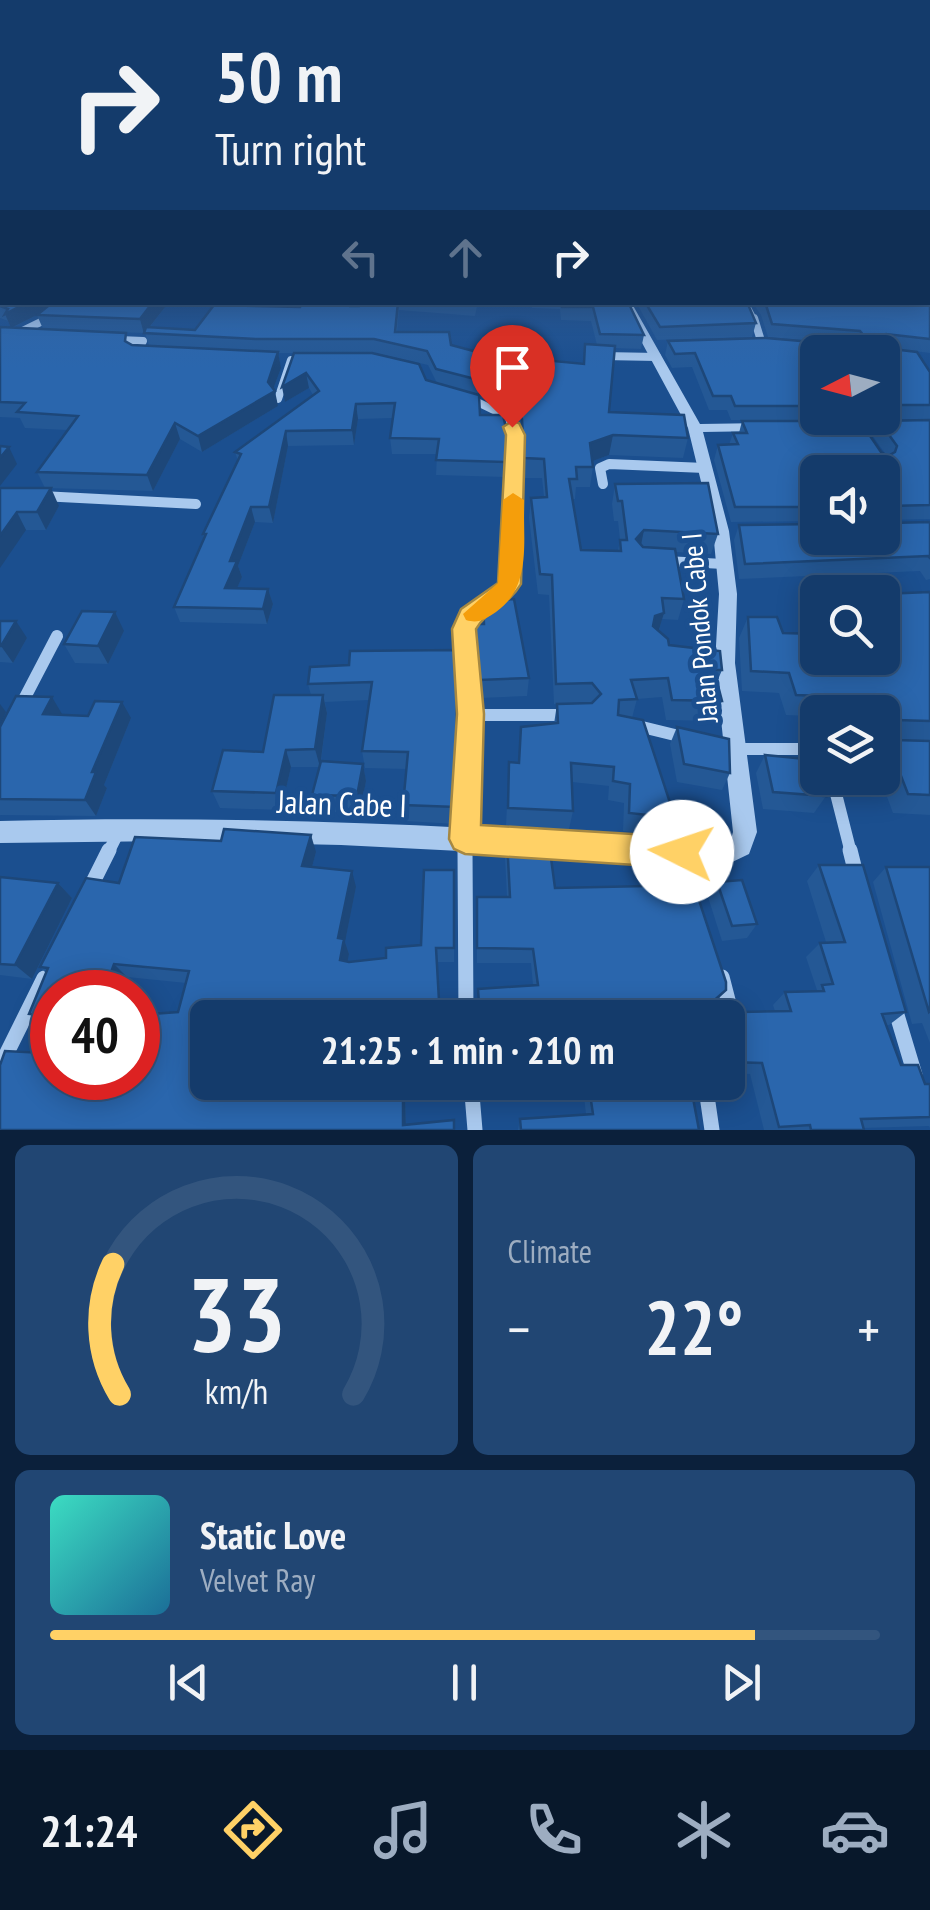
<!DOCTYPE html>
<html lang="en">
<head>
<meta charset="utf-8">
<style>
	:root { --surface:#143b6b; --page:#214673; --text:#f1f3f6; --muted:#9dadc1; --line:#33557e; --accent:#ffd166 }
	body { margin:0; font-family:"PT Sans Narrow",sans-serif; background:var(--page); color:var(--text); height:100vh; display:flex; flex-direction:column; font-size:38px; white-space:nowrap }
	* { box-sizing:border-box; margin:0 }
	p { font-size:32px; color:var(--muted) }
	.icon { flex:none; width:55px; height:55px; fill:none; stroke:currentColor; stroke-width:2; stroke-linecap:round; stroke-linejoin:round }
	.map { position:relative; height:1130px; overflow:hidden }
	.side { display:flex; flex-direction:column; gap:15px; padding:15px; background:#0b203b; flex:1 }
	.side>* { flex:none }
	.hud { position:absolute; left:0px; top:0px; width:930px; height:305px; box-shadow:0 5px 25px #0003,0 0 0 2px var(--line); background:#143b6b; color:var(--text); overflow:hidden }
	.needle { width:65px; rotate:264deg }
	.tools { position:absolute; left:800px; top:335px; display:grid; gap:20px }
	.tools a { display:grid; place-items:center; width:100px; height:100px; border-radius:15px; background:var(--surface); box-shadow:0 5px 25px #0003,0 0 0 2px var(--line); font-size:50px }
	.speed { position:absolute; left:30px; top:970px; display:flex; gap:20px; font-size:50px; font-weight:700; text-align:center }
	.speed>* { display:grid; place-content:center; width:130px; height:130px; border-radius:50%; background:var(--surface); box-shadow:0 5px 25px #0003,0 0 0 2px var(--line); line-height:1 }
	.speed .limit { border:15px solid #d22; background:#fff; color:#111 }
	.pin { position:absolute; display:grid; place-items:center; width:85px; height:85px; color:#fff; margin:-102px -42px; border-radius:50% 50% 50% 0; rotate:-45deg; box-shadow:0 0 10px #0007 }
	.pin .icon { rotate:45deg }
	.me { position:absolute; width:110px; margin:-55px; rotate:274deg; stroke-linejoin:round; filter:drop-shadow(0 0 8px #0008) }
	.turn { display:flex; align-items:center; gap:35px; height:210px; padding:0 50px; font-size:45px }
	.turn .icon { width:130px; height:130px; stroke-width:2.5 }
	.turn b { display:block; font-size:70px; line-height:85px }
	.lanes { display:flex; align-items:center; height:95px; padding:0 50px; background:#0003; justify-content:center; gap:50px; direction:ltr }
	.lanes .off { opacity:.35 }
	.big { font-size:75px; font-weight:800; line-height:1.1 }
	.side .card { flex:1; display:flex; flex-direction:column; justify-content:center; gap:15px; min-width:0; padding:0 35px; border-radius:15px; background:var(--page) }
	.side .dial { align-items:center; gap:0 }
	.dial svg { height:260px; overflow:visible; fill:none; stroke:var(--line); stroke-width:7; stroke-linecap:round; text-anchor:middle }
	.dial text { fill:var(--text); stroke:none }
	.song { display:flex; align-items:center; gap:30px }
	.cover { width:120px; height:120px; border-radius:15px; background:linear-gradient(135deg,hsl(170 70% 55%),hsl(200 70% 35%)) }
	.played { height:10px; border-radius:5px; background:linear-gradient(90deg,var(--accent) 85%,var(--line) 85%) }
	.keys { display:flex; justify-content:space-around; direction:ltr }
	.heat { display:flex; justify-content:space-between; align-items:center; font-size:55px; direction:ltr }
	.side .tiles { flex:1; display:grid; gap:15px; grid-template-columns:1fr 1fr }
	.card:last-child { grid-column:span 2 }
	.trip { position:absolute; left:190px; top:1000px; width:555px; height:100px; border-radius:15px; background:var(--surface); box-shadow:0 5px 25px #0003,0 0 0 2px var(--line); font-weight:800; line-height:100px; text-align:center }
	.menu { display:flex; height:160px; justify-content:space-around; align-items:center; background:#08182b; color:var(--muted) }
	.menu .icon { width:70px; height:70px }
	.menu .active { color:var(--accent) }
	.menu b { font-size:45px; color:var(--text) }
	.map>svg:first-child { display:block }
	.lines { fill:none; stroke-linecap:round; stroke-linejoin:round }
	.minor-far4 { stroke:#a9c9ee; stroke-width:6 }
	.minor-far3 { stroke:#a9c9ee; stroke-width:8 }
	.minor-far2 { stroke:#a9c9ee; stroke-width:10 }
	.minor-far1 { stroke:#a9c9ee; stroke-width:12 }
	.minor { stroke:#a9c9ee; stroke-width:15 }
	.tertiary { fill:#a9c9ee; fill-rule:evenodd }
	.wall { fill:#245895; fill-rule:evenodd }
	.shaded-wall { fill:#1d4779 }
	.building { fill:#2a66ad; stroke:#1d4779; stroke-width:2.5 }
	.route { fill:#ffd166; stroke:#a68842; stroke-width:2.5 }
	.slow { fill:#f59e0b }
	.labels { text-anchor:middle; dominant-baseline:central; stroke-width:10; stroke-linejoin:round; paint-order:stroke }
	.street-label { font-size:28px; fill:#fff; stroke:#1b4f8f }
	.near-street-label { font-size:32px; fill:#fff; stroke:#1b4f8f }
</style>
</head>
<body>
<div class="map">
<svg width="930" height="1130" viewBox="0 0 930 1130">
	<rect width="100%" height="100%" fill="#1b4f8f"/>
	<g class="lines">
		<!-- minor-far4 -->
		<g class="minor-far4">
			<path d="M745,302L755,321"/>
			<path d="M45,321L66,302"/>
		</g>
		<!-- minor-far3 -->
		<g class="minor-far3">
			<path d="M754,318L762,344"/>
			<path d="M14,335L49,318"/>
			<path d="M119,340L143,341L137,353"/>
			<path d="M603,356L657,357"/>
			<path d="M469,398L508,417L516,435L515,458"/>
			<path d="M278,399L291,360"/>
		</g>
		<!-- minor-far2 -->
		<g class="minor-far2">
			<path d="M603,484L600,468L609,464L705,468"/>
			<path d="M41,496L196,504"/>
			<path d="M665,561L724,564"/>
			<path d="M464,633C470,608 497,605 510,584L515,456"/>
		</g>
		<!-- minor-far1 -->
		<g class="minor-far1">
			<path d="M464,630L471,715L465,853"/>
			<path d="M21,705L57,636"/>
			<path d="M471,715H566"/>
			<path d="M638,726L683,737"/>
			<path d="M734,749H818"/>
			<path d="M832,778L851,853"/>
			<path d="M108,853L119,831"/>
		</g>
		<!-- minor -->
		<g class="minor">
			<path d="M465,850L466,1018"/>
			<path d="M850,850L856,874"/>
			<path d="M682,853L695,894"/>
			<path d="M88,892L109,850"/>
			<path d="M894,1005L915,1075"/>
			<path d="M712,1018L729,1004L722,977"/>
			<path d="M0,1067L44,978"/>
			<path d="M471,1082L475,1130"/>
			<path d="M705,1082L712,1130"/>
		</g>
		<!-- tertiary -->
		<g class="tertiary">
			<path d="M620,302H631L700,424L765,423L772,427L765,431L703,432L729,531L737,594L735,663L757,832L749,854L726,865L712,868L596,858L341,845L170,841L0,843V821C157,817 314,820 470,828C549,832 627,835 705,844H719L731,839L733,832L715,663L719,594L713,531L688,428Z"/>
			<path d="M841,422L930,423V431L836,429V423Z"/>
		</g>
	</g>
	<!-- wall -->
	<g class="wall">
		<path d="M0,210L2,302H169L150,327L195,330L300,307L303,302H355L353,306H359L361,302H478L475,316L399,310L397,332L507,360L506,374L491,390L478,386V394L437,383L428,365L375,353H278L281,368L273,389L278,406L202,452L180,439L153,491L45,488L37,472L67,430L25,428L20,418L0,417V327L11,328L8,321L0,318ZM37,315L43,329L12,328ZM72,331L145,333L149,346L132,345Z"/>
		<path d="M930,210V353L914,351L930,372V419L861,420L859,418H882V352H818V418H846L844,420H731L727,410H709L692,367L672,368L665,355L668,341L855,345L768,337L761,315L752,302H928Z"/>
		<path d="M532,302H628L644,335L641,349L615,348L609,412L688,438L683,458L609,455L592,461L593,467L590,487H576L575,499H572L581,550L618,551L620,540L618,521H614L612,504L615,484L718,534L711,554L675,552L684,599L678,620L662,619L659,631L669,645L722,670L717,682L722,701L714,721L666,720L662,697L637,699L632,718L675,818L667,836L623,831L624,803L608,800L609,786L572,782L573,811L569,829L506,826L509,762L518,763L554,724L557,704L588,703L554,704L549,595L538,594L529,518L531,498L544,497L542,478H523L521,439L513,418L514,399L583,364L585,344L597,345L591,321L561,320L560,309L532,308Z"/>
		<path d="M636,302H747L756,323L752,337L657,340Z"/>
		<path d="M294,353L426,380L480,415L508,437L505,477L436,475L437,454H392L390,438L393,418L358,419L354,445L288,446L273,523L255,522L238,566L242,577L237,588L268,589L273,604L267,624L180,622L174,607L204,538L203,534L238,461L235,452L313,395L309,388L285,402Z"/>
		<path d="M930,420V519L885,520L890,523L930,522V579L926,580L920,571L739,579L734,540L739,525L882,538L818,472V521L731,522L714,460L718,445H729L733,433H739L742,421L881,452L886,455L872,435L879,421Z"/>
		<path d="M0,488L59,506L46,530H26Z"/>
		<path d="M930,592V815L893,813L880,778H882V712H818L817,739L810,716L786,715L779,693L742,691L739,638L748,617L783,633L882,658V594Z"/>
		<path d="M483,601L529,678L527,696L480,698L475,643V624H483Z"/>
		<path d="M0,621L27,638L13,663L0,662Z"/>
		<path d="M124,631L108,664L75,663L64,644Z"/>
		<path d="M457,650L456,824L405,821L403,805L406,769L365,768L362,751L369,700L325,702L327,713L321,762L363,764L366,781L360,813L317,811L312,795L319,767H291L281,810L220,808L212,791L263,752L311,695L308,684L349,665Z"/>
		<path d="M62,714L131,718L104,785L107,788L96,816L0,815V727Z"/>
		<path d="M677,727L730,773L722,790L677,782L670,744Z"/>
		<path d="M765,755L826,796L814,813L763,809L756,773Z"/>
		<path d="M507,840L555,888L726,990L711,1007L712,1012L721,1017L741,1012L775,1011L773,1005L785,992L817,990L806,957L820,943L826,942L807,881L819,865L906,1012L889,1025H886L901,1065L925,1084H930V1128L929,1126L863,1128L864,1130H764L750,1074L728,1073V1018H478V989L533,985L531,963H477V897H507L505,857Z"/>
		<path d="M316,852L312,867L356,887L345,942L349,954L347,962L386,958L421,945L454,870V962H437L208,1082H437V1090L405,1093L406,1124L454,1130H0L44,1053L52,1027L46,1026L29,1014L46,973L40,967L119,883ZM127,977L186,983L178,1012L52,1078V992Z"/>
		<path d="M886,867H930V1043L922,1023L912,1024L873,882Z"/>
		<path d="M0,877L58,883L72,898L32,979L0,975Z"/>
		<path d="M717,882L757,924L747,938L722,941L708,897Z"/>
		<path d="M483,1082H544L542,1091L483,1094Z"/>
		<path d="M597,1082H698L694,1087H690L699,1130H518L520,1119L586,1114L584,1097L589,1087L598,1086Z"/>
	</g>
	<!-- shaded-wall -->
	<g class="shaded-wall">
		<path d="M28,302H56L45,311L11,328L5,314Z"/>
		<path d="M153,302H169L144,334L140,319Z"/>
		<path d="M278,352L281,368L272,392L275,391L278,406L202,452L198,436L268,382Z"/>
		<path d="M507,360L506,374L491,390L492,376Z"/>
		<path d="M306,373L309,388L285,402L282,387Z"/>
		<path d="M356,404L358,419L354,445L352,430Z"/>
		<path d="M175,423L180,439L153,491L147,475Z"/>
		<path d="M286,431L288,446L273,523L269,507Z"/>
		<path d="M613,435L609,455L587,463L590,443Z"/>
		<path d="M9,447L17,464L0,486V458Z"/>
		<path d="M51,488L59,506L46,530L37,512Z"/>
		<path d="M251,507L255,522L238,566L242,577L230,604L225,588L230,561Z"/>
		<path d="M17,512L26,530L0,568V536Z"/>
		<path d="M644,530L640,550L636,539Z"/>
		<path d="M268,589L273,604L267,624L263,609Z"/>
		<path d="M115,612L124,631L108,664L98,646Z"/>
		<path d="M664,613L658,633L650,636L655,616Z"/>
		<path d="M16,621L27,638L13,663L1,646Z"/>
		<path d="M323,695L327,713L320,767L315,749Z"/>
		<path d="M52,697L62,714L54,731L43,714Z"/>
		<path d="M122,702L131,718L104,785L107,788L96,816L85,800L92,772Z"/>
		<path d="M0,704L6,712L0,725Z"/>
		<path d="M286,750L291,767L281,810L276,793Z"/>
		<path d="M363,764L366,781L360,813L357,796Z"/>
		<path d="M311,835L316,852L308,882L302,866Z"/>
		<path d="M352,871L356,887L345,942L349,954L345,974L340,960L338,938Z"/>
		<path d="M58,883L72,898L32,979L15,965Z"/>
		<path d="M114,964L127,977L122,992H104Z"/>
		<path d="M403,1082L405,1093L406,1130L403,1125Z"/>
	</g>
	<!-- building -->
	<g class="building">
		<path d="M0,210H2V302H28L5,314L8,309L0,306Z"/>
		<path d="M928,210H930V339L886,334L880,340L884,348L917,352L930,372V405H882V352H818V406H735L731,396H713L695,353L675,354L668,341L766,338L859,346L867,340L860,331L772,324L765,302H928Z"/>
		<path d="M53,302H153L140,319L37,315Z"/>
		<path d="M303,302H349L350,306H359L361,302H398L395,332H449L451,345L507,360L492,376L478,372L479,380L436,369L427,351L374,339H256L144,333L146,327L195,330L214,305L300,307Z"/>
		<path d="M562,302H628L644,335L600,334L593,307H562Z"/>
		<path d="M645,302H747L756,323L660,327Z"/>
		<path d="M0,327L126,333L125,341L132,345L278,352L268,382L275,391L198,436L175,423L147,475L37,472L78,416L17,412L25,403L0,402Z"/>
		<path d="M585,344L615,346L609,412L684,415L688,438L613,435L590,443L593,467H576L577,479H569L581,550L621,551L620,540H627L622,501H618L615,484L708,483L718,534L644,530L636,539L643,547L675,549L684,599L662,598L664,613L655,616L653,626L668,639L669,645L720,651L722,670H714L722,701L672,700L668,678L631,680L637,699L619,700L618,715L643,720L675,818L629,813L630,784L613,781L614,767L571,763L573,811L508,808L509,762L519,763L521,727L558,723L557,704L592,703L601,694L592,683L556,684L552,575L540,574L531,498L547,497L544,459L524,458L522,419L514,399L523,358L584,364Z"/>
		<path d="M294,353H372L419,364L426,380L479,395L480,415H503L508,437L506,462L436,460L439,439L390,438L395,403L356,404L352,430L286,431L269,507H251L230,561H237L225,588L268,589L263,609L174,607L206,534H203L241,454L235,452L319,391L306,373L282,387Z"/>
		<path d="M930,420V505L889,506L882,509V472H818V507H735L718,445L738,444L733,433H747L742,421H860L881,452L888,456L895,452L897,446L879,421Z"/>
		<path d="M0,446L9,447L0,458Z"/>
		<path d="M0,488H51L37,512H17L0,536Z"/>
		<path d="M882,518L890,523L930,522V558L928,556L745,564L739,525L818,524V538H882Z"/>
		<path d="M930,592V721L896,720L886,729L895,740L930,741V795L908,794L882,727V712H827L821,696L796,695L789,673L751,671L748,617H777L783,633L818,634V658H882V636H887L882,629V594Z"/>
		<path d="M514,599L529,678L480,680L475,624H484L483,601Z"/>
		<path d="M82,611L115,612L98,646L64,644Z"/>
		<path d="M0,621H16L1,646H0Z"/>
		<path d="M457,650L456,807L403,805L408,752L362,751L372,682L308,684L310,667L349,665L350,651Z"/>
		<path d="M274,695H323L315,749L286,750L276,793L212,791L223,750L263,752Z"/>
		<path d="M16,696L52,697L43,714L88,716L95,701L122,702L92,772H96L85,800L0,799V727Z"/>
		<path d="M677,727L729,739L730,773L684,764Z"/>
		<path d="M765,755L816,760L818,778H821L826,796L773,792Z"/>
		<path d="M321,761L363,764L357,796L312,795Z"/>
		<path d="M224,829L311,835L302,866L352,871L338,938L344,939L340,960L349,962L386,958V948L421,945L424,870H454V948H436L440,1018H208V1082H403V1125L454,1120V1130H0V1065L5,1051L44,1053L52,1027V1078H138V1015L178,1012L189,971L114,964L104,992H52V1016L29,1014L48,968L40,967L86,878L119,883L135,837L221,841Z"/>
		<path d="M507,840L549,843L555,888L694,885L726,982V990L710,1004L712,1012L721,1017L740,1008L741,1012L791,1011L785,992L824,991L822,985L833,984L820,943L845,942L819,865H863L906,1012L882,1014L901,1065H918L925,1084H930V1117L861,1119L864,1130H811L810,1125L779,1127L762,1063L728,1062V1018H480L478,989L538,985L533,949L477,948V897H510Z"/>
		<path d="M886,867H930V1011L929,1012Z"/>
		<path d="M0,877L58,883L15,965L0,964Z"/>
		<path d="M742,880L757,924L732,926L717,882Z"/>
		<path d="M604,1082H690L699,1130H521L520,1119L593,1114L589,1087L604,1086Z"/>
	</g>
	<!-- sky -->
	<linearGradient id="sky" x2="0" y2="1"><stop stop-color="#0f2b4f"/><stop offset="0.57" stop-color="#39639b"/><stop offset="1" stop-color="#39639b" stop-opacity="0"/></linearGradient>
	<rect width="930" height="368" fill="url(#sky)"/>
	<!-- route -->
	<path class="route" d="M512,421L519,423L525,435L521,584C509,605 486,611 476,629L484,714L481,825L682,837L693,842L697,852L693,863L682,868L465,854L454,849L449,839L457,714L452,629L461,609L498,583L506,435L503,427Z"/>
	<!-- slow -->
	<path class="slow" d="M513,493L524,500C523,541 532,587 496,612C485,619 479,624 466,620L463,614L498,583L503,500Z"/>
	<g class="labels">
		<!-- street labels -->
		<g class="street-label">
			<text transform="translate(699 628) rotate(-95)">Jalan Pondok Cabe I</text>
		</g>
		<!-- near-street labels -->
		<g class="near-street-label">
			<text transform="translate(342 803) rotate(2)">Jalan Cabe I</text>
		</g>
	</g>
</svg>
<div class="tools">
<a><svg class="needle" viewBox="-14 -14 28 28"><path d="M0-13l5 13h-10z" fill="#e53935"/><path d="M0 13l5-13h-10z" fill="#9dadc1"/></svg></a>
<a><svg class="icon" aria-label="sound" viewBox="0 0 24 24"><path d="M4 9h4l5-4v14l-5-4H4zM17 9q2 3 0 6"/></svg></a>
<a><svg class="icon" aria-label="search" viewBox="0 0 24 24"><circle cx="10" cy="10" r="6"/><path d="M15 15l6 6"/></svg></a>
<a><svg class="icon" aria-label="layers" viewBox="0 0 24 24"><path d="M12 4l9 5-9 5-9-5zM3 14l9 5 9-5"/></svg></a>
</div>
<div class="speed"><div class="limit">40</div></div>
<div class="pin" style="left:512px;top:427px;background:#d93025"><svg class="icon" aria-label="arrive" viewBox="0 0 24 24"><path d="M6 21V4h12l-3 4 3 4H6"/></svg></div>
<svg class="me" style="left:682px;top:852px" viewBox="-20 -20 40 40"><circle r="19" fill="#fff"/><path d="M0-13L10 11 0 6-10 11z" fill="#ffd166"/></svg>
<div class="trip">21:25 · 1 min · 210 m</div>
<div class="hud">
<div class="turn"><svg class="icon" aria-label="right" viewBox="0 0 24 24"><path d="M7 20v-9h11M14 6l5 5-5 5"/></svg><div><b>50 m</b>Turn right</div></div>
<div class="lanes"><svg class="icon off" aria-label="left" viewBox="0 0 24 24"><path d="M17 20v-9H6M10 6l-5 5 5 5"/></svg><svg class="icon off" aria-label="ahead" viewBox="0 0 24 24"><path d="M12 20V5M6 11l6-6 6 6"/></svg><svg class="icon" aria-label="right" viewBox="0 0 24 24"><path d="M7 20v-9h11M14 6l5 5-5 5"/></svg></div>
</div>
</div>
<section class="side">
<div class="tiles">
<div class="card dial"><svg viewBox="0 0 100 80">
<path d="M14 69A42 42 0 1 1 86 69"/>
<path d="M14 69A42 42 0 0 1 12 29" stroke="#ffd166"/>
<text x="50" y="56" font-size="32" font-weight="700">33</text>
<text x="50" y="72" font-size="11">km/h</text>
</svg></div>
<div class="card"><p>Climate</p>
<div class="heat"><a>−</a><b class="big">22°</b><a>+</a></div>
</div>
<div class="card">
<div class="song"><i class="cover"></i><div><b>Static Love</b><p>Velvet Ray</p></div></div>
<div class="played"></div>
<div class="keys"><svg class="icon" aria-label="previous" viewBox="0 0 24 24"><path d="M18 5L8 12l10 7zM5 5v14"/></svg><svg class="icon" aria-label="pause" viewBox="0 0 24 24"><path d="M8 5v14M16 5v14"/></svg><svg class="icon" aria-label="next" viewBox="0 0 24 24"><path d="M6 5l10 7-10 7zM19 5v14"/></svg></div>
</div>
</div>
</section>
<nav class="menu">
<b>21:24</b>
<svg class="icon active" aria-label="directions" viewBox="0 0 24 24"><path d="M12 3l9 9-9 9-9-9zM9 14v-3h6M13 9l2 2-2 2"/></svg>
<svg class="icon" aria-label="music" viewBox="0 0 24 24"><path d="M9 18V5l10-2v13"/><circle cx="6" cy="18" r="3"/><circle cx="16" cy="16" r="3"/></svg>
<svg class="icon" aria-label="phone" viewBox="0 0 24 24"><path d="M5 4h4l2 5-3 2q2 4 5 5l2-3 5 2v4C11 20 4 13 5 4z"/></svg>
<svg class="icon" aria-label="climate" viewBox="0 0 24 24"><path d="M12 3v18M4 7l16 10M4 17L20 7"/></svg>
<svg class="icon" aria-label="car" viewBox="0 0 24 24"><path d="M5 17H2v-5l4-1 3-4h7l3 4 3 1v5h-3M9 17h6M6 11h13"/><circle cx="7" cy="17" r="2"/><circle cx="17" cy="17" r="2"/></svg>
</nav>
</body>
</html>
